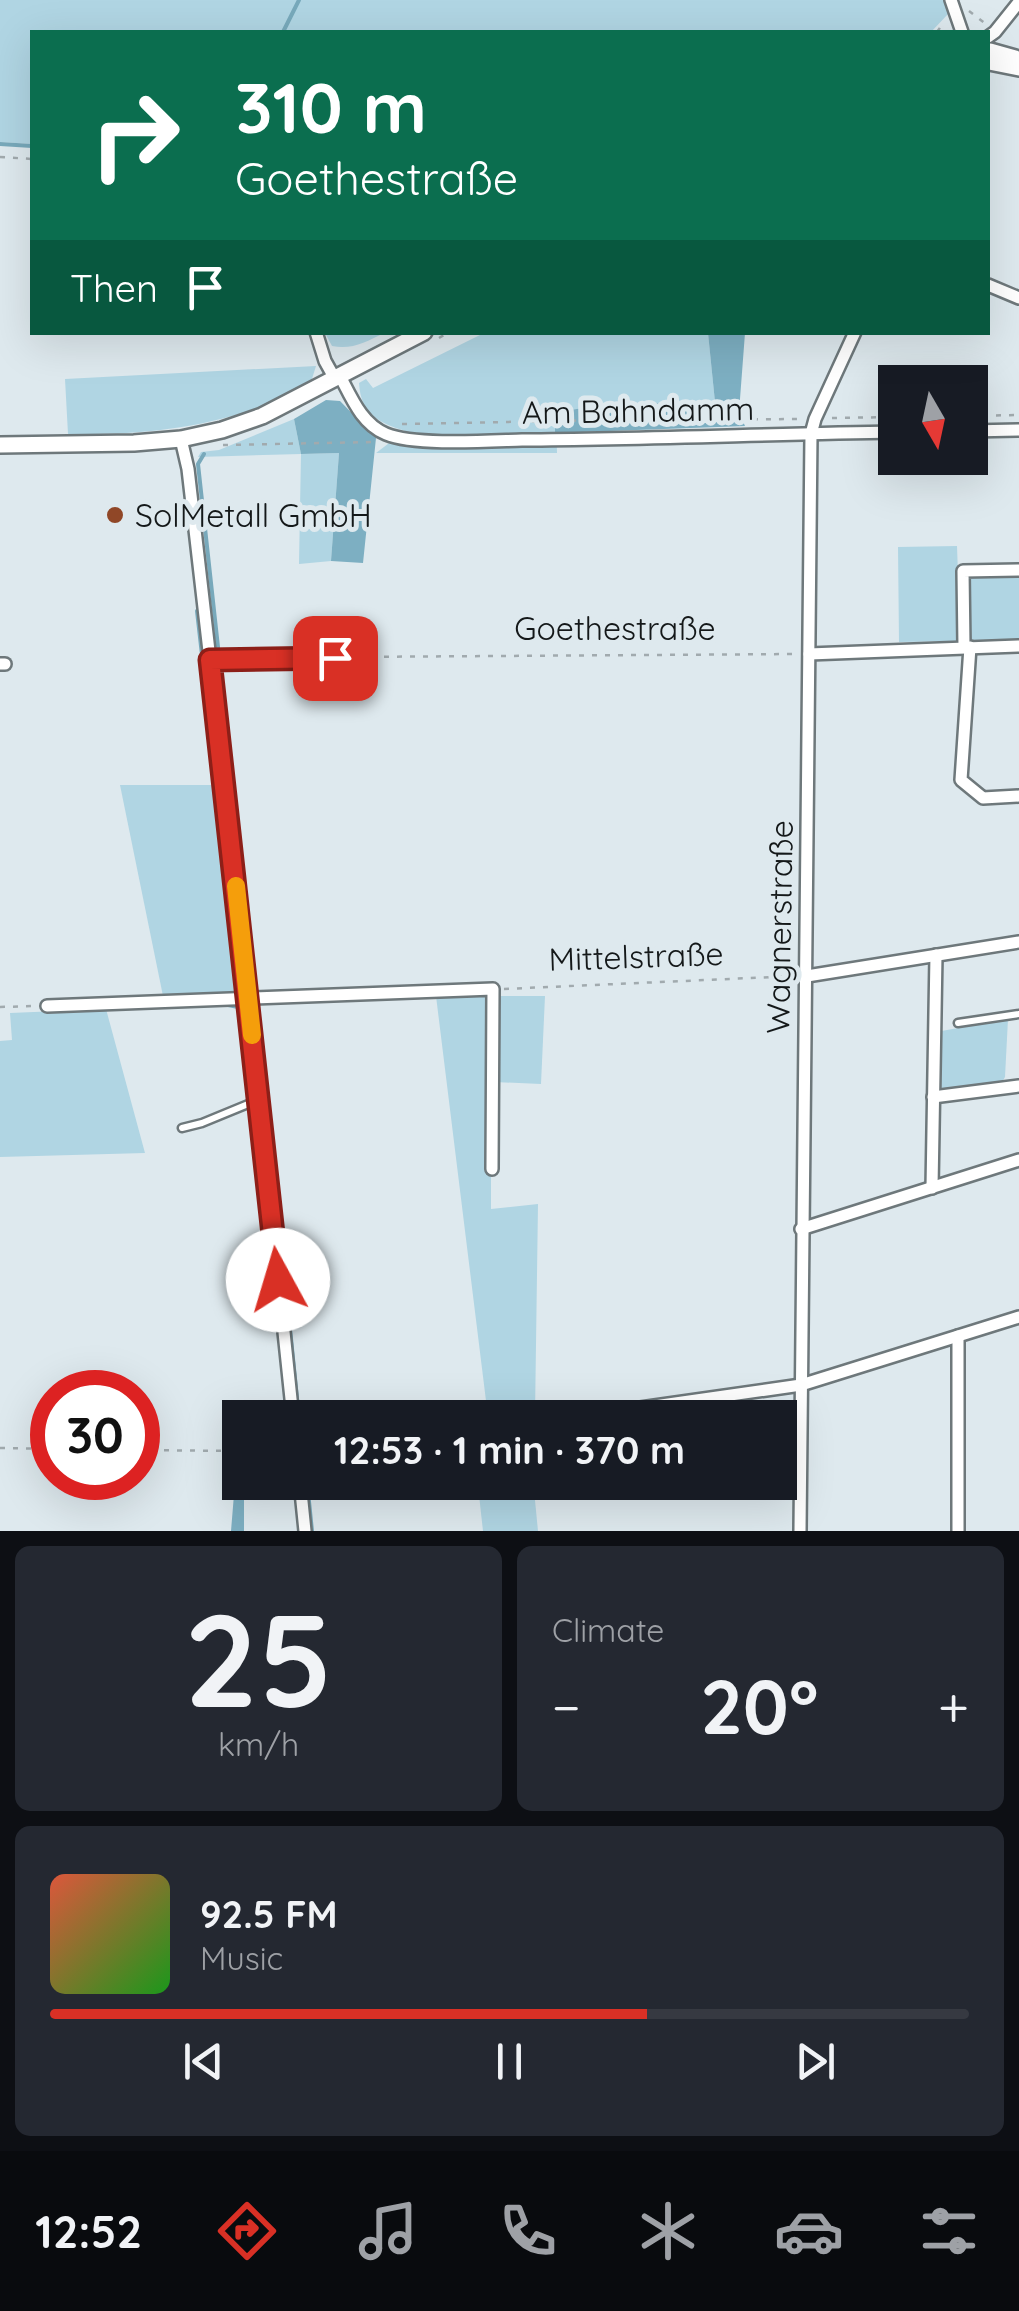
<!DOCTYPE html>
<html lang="en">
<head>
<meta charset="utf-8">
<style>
	:root { --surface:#171b24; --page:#242831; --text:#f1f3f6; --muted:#9ea1a6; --line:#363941; --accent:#d93025 }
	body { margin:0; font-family:Quicksand,sans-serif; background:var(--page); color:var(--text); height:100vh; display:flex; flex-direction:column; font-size:38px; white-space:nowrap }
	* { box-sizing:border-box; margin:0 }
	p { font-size:32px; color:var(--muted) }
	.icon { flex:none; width:55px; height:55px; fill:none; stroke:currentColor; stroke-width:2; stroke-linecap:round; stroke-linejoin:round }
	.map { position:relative; height:1531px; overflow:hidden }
	.details { display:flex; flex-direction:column; gap:15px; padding:15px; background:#0d0f14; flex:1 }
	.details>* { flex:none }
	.hud { position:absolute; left:30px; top:30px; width:960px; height:305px; border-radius:0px; box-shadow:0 10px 40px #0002; background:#0b6e4f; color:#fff; overflow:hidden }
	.needle { width:65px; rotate:171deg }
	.buttons { position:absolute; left:878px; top:365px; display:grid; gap:20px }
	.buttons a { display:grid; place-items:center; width:110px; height:110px; border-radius:0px; background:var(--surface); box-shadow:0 10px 40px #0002; font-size:50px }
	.speed { position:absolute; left:30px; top:1370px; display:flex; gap:20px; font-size:50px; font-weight:700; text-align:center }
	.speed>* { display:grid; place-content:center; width:130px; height:130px; border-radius:50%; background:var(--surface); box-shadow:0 10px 40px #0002; line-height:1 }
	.speed .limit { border:15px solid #d22; background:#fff; color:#111 }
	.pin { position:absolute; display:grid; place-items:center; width:85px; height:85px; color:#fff; margin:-42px; border-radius:20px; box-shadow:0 5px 15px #0006 }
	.me { position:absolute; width:110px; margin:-55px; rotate:354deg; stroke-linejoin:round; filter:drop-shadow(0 0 8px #0008) }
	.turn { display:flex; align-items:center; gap:35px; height:210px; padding:0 40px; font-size:45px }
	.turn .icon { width:130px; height:130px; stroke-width:2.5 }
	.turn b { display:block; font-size:70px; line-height:85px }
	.then { display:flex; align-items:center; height:95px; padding:0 40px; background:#0003; gap:20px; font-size:38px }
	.big { font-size:75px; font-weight:700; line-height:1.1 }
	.details .tile { flex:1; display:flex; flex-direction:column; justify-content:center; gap:15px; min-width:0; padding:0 35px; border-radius:15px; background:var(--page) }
	.details .dial { align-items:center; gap:0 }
	.dial b { font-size:130px; line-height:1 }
	.song { display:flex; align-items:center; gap:30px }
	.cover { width:120px; height:120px; border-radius:15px; background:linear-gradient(135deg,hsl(10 70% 55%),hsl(120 70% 35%)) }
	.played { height:10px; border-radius:5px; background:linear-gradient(90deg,var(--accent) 65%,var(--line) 65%) }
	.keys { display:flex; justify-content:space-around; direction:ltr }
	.heat { display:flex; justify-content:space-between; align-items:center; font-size:55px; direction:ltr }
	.details .tiles { flex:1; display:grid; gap:15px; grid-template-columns:1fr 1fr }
	.tile:last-child { grid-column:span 2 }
	.trip { position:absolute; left:222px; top:1400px; width:575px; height:100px; border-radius:0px; background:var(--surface); box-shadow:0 10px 40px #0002; font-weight:700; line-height:100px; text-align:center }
	.tabs { display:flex; height:160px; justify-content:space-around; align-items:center; background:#090b0e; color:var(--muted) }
	.tabs .icon { width:70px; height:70px }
	.tabs .active { color:var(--accent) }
	.tabs b { font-size:45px; color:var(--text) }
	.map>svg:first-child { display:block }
	.green { fill:#b0d5e3 }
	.forest { fill:#7dafc2 }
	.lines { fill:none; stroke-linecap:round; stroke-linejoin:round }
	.stream { stroke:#78a9bb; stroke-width:4 }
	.lane-casing { stroke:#6e787b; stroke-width:11 }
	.street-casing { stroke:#6e787b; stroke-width:16 }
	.secondary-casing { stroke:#6e787b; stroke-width:20 }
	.path { stroke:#a1aaae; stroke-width:2.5; stroke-dasharray:5 8; stroke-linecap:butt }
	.lane { stroke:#fff; stroke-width:6 }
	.street { stroke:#fff; stroke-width:11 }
	.secondary { stroke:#fff; stroke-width:15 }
	.route-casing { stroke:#8d1f18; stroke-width:25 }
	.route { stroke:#d93025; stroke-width:18 }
	.slow { stroke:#f59e0b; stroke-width:18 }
	.poi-dot { fill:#904727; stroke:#dee9ee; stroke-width:4 }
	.labels { text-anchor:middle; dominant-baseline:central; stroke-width:10; stroke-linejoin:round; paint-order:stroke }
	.street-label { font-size:32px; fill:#141819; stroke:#dee9ee }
	.poi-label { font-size:32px; fill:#141819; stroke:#dee9ee; text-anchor:start }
</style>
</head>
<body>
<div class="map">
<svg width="1019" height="1531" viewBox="0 0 1019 1531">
	<rect width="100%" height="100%" fill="#dee9ee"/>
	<!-- green -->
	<g class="green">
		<path d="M0,0H946L949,13L931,32H32V144L0,142Z"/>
		<path d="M325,333H384C366,342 352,350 332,346Z"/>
		<path d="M484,333H708L715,402L613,404L556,412L557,453H376L405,431C378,422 361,415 359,383L366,379L373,388Z"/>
		<path d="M316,366L311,382C292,391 273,402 254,409C194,430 131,435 68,434L65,379Z"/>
		<path d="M294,419L301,454L339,453L331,561L299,564L301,454L198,457L201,452L219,450Z"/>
		<path d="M957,546L958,574L1019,573V640L899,642L898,547Z"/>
		<path d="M120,785H216L238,979L235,992L163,996Z"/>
		<path d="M478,993L486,996L491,1004V1209L538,1204L535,1415L488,1417L436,996Z"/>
		<path d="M498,996H545L541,1084L495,1082Z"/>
		<path d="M106,1009L145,1153L0,1157V1041L12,1040L10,1013Z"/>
		<path d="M1008,1019L1005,1077L1002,1082L942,1090L937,1086L936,1032Z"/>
		<path d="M534,1490L538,1531H483L479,1495Z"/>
	</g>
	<!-- forest -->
	<g class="forest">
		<path d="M708,333H745L739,412L745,426L555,433V412L613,404L715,402Z"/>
		<path d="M326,400L340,401L376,438L363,563L331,561L339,453L301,454L294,419Z"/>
		<path d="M237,1458H240V1482L244,1483V1531H231Z"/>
	</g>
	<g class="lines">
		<!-- stream -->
		<g class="stream">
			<path d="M283,32L299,0"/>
			<path d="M0,144L32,146"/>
			<path d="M204,454L198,464L218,647"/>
			<path d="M197,611L239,979L236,987"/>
			<path d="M226,742L236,827"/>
			<path d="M237,839L255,984"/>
			<path d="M223,1004L238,1007L242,1012L251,1090"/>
			<path d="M257,1013L263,1072"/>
			<path d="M254,1111L257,1134"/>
			<path d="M279,1219L299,1418"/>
			<path d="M307,1482L312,1531"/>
		</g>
		<!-- lane casing -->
		<g class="lane-casing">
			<g id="lane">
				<path d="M958,1023L1019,1014"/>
				<path d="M182,1128L202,1123L258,1100"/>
			</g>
		</g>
		<!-- street casing -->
		<g class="street-casing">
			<g id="street">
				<path d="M951,0L962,32"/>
				<path d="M988,37L995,32L1019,2"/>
				<path d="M988,285L1019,298"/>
				<path d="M316,332L325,361L335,379"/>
				<path d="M340,376C352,399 362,424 386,434C415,446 489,441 522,440C647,439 771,434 895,432"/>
				<path d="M970,431L1019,430"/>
				<path d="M181,439L188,469L249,998L293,1418"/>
				<path d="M964,647L963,571L1019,570"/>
				<path d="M970,647L961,780L983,798L1019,796"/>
				<path d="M809,654L1019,646"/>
				<path d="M210,660L335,658"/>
				<path d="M0,664H5"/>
				<path d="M807,976L1019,942"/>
				<path d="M47,1006L493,989L492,1169"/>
				<path d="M933,1097L1019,1086"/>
				<path d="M932,1188L936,955"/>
				<path d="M801,1229L1019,1160"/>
				<path d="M570,1418L801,1385L1019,1317"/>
				<path d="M300,1482L305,1531"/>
				<path d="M800,1531L811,434L815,419L855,332"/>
				<path d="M958,1531V1336"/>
			</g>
		</g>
		<!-- secondary casing -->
		<g class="secondary-casing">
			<g id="secondary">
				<path d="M990,51L1015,58"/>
				<path d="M989,62L1019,68"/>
				<path d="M0,445L134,443L181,439L222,430L262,416L424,332"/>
			</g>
		</g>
		<!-- path -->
		<g class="path">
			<path d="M969,11L986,24"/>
			<path d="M937,32L944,22"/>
			<path d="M0,157L32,159"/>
			<path d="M439,338L449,332"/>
			<path d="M970,416L1019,415"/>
			<path d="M832,418L895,417"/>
			<path d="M402,424L607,420L804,419"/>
			<path d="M223,445L375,442"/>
			<path d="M345,657L797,654"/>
			<path d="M504,989L795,976"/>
			<path d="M0,1007L35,1006"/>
			<path d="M0,1448L52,1449"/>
			<path d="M138,1450L240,1451"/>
		</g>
		<!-- lane -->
		<use href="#lane" class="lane"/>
		<!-- street -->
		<use href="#street" class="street"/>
		<!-- secondary -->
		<use href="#secondary" class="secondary"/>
	</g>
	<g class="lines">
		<!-- route casing -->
		<g class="route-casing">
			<path id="route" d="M278,1280L210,660L335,658"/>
		</g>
		<!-- route -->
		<use href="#route" class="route"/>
		<!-- slow -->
		<path class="slow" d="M236,886L252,1035"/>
	</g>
	<!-- markers -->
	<circle class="poi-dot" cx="115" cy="515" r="10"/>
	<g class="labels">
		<!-- street labels -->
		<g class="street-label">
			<text transform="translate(638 410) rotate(-1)">Am Bahndamm</text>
			<text x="615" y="628">Goethestraße</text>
			<text transform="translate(779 927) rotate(-89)">Wagnerstraße</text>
			<text transform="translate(636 956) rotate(-2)">Mittelstraße</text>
		</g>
		<!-- poi labels -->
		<g class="poi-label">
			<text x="135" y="515">SolMetall GmbH</text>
		</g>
	</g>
</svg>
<div class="buttons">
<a><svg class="needle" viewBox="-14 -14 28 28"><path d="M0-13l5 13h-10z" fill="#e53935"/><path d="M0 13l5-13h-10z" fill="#9ea1a6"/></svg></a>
</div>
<div class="speed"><div class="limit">30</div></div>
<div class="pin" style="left:335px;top:658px;background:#d93025"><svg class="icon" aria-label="arrive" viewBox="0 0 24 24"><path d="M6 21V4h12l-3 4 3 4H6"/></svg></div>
<svg class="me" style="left:278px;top:1280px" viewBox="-20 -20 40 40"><circle r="19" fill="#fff"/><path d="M0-13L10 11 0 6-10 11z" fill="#d93025"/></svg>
<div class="trip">12:53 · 1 min · 370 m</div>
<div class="hud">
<div class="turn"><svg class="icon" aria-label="right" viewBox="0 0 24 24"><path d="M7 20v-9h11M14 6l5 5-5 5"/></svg><div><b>310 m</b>Goethestraße</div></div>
<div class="then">Then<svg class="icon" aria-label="arrive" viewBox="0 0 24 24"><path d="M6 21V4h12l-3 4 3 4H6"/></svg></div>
</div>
</div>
<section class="details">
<div class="tiles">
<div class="tile dial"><b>25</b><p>km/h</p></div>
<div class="tile"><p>Climate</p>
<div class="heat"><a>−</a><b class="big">20°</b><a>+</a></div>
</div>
<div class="tile">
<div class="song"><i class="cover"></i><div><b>92.5 FM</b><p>Music</p></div></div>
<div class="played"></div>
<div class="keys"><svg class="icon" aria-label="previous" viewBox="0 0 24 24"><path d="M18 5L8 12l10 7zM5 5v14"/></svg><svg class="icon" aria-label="pause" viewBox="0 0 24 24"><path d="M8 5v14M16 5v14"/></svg><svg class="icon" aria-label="next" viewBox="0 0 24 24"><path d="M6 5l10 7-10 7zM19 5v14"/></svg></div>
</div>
</div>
</section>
<nav class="tabs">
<b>12:52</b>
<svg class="icon active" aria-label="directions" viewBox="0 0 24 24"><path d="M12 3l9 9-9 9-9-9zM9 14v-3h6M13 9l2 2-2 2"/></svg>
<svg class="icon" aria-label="music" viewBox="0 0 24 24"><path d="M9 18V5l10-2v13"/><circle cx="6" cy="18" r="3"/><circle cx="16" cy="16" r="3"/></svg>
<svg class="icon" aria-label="phone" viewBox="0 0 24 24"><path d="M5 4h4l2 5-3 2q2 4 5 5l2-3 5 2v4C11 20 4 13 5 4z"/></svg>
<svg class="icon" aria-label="climate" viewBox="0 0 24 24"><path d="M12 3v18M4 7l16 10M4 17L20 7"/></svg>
<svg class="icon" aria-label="car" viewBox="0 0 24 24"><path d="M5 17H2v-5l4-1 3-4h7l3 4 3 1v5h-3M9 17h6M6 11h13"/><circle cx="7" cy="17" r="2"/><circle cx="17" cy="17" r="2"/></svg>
<svg class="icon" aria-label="filters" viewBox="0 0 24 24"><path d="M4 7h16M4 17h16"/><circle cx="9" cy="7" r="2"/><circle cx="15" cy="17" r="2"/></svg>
</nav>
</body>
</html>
